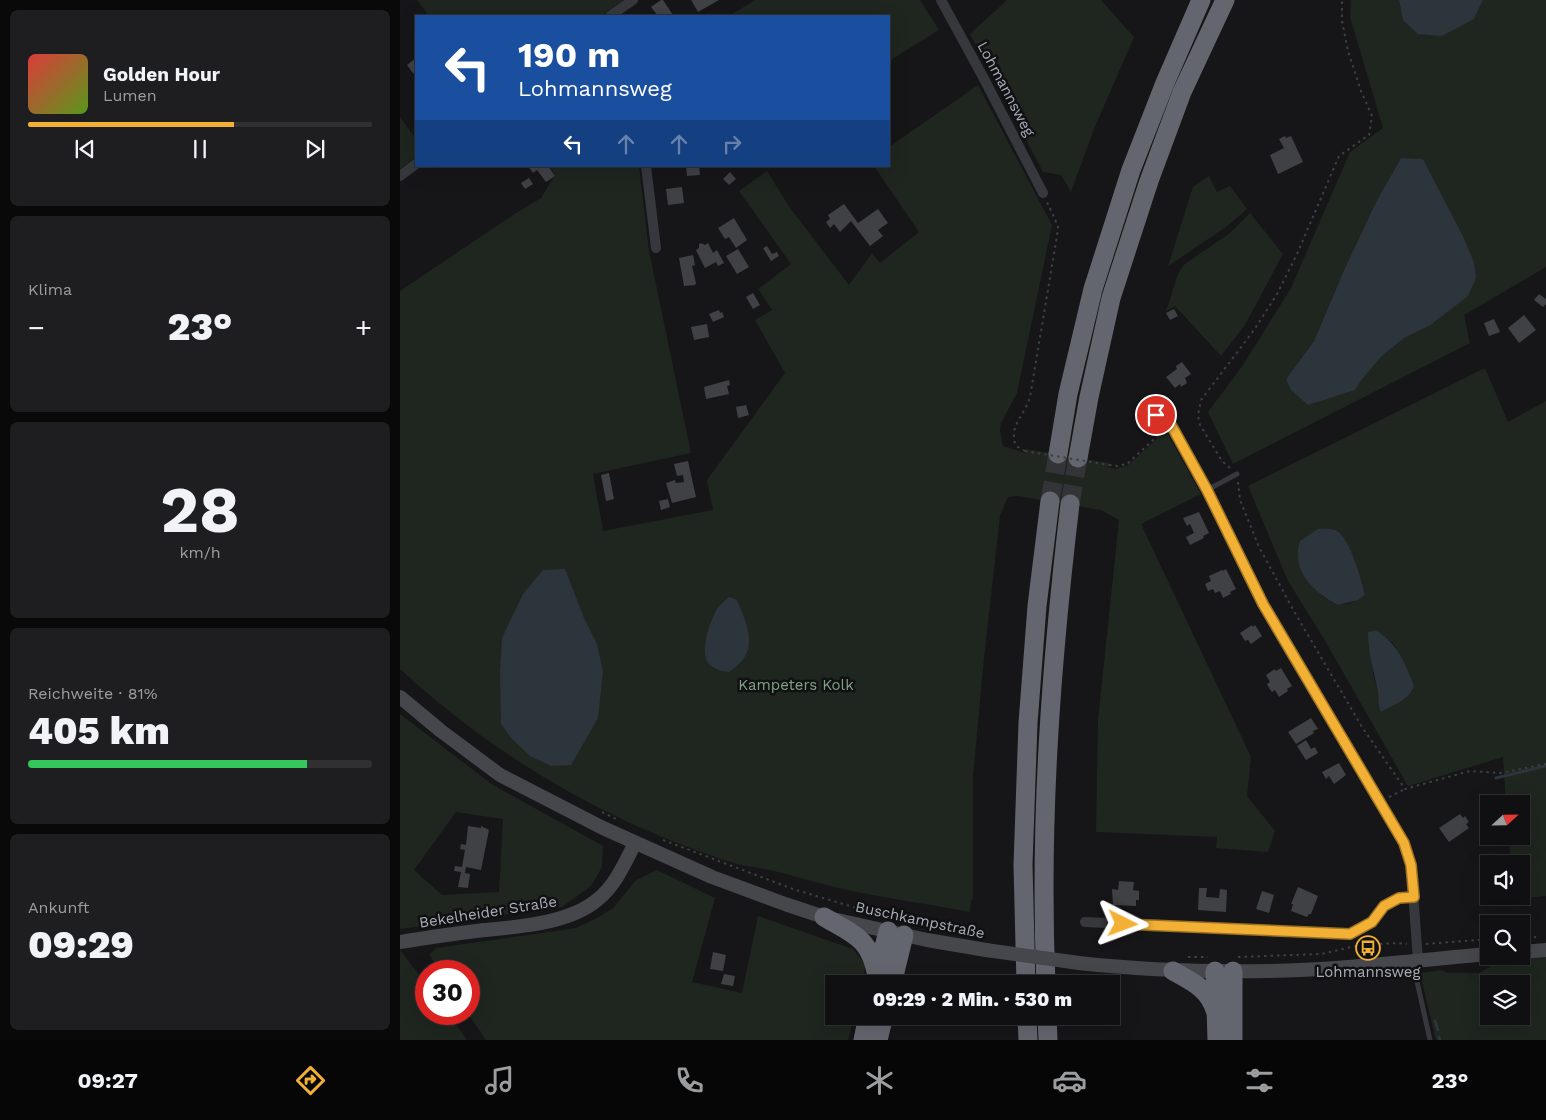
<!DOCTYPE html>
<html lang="de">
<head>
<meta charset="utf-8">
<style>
	:root { --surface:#101012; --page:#1e1e20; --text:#f1f3f6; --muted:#9c9d9f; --line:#303032; --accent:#f2b134 }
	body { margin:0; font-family:"Work Sans",sans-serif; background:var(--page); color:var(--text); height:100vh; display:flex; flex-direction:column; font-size:19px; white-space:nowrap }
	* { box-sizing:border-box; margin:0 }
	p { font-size:16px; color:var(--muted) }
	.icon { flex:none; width:28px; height:28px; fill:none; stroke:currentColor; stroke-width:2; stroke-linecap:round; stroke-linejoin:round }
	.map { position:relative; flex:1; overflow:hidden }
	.panel { display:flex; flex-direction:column; gap:10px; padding:10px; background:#09090a; width:400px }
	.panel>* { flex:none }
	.top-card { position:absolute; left:15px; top:15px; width:475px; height:152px; border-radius:0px; box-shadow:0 5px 20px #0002,0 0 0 1px var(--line); background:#1a4fa0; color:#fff; overflow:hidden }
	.needle { width:32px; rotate:68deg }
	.controls { position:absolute; left:1080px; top:795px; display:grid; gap:10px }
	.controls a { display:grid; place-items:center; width:50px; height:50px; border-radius:0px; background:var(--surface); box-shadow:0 5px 20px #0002,0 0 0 1px var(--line); font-size:25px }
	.speed { position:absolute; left:15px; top:960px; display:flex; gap:10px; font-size:25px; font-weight:700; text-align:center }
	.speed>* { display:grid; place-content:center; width:65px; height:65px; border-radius:50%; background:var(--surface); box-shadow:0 5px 20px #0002,0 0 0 1px var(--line); line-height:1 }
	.speed .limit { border:8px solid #d22; background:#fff; color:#111 }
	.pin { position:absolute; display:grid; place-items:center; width:42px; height:42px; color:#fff; margin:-21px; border:2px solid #fff; border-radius:50%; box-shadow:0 1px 5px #0007 }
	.me { position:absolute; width:55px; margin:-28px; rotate:93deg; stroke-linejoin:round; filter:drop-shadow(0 0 4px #0008) }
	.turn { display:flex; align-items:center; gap:18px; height:105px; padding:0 20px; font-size:22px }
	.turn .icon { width:65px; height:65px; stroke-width:2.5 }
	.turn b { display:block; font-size:35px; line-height:42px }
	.lanes { display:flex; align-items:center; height:48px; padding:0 20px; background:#0003; justify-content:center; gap:25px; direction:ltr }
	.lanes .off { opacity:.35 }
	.big { font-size:38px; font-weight:800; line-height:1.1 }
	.panel .card { flex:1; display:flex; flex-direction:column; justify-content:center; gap:8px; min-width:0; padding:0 18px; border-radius:8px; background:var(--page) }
	.panel .dial { align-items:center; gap:0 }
	.dial b { font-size:65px; line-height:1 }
	.song { display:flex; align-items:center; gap:15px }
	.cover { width:60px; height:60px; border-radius:8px; background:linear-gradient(135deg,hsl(0 70% 55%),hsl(90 70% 35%)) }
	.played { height:5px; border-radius:2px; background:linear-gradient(90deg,var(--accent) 60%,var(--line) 60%) }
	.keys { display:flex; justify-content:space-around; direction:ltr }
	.heat { display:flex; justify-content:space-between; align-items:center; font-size:28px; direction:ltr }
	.charge { height:8px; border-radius:4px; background:linear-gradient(90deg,#34c759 81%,var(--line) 0) }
	.trip { position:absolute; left:425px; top:975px; width:295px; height:50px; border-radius:0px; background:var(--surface); box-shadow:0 5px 20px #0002,0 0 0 1px var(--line); font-weight:800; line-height:50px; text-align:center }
	.tabs { display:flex; height:80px; justify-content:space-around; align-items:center; background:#060607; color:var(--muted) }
	.tabs .icon { width:35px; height:35px }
	.tabs .active { color:var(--accent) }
	.tabs b { font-size:22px; color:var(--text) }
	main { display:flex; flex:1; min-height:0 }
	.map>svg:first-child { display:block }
	.green { fill:#1e261f; fill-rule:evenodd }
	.water { fill:#2c353c }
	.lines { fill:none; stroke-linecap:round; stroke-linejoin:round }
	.stream { stroke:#2c353c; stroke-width:3 }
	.building { fill:#404145 }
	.highway-tunnel { stroke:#333438; stroke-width:19; stroke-dasharray:19 9; stroke-linecap:butt }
	.path { stroke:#3d3f44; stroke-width:2; stroke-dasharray:2.5 4; stroke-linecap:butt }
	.lane { stroke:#37383d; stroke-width:5 }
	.street { stroke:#37383d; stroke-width:10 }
	.secondary { stroke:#45474d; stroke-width:14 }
	.highway { stroke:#63666e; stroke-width:19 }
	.path-bridge { stroke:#3d3f44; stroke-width:2; stroke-dasharray:2.5 4; stroke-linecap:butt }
	.secondary-bridge { stroke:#45474d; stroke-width:14 }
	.route-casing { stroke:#9d7322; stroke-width:12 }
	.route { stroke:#f2b134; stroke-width:9 }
	.labels { text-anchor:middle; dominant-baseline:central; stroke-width:5; stroke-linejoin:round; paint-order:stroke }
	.street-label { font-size:15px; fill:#a8adb8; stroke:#111113 }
	.park-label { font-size:15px; fill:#7fa381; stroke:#111113 }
	.poi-label { font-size:15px; fill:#a8adb8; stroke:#111113 }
</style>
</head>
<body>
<main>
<section class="panel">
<div class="card">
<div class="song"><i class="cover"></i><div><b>Golden Hour</b><p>Lumen</p></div></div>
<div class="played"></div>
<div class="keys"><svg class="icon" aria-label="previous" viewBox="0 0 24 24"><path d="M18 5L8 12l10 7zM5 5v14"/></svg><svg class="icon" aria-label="pause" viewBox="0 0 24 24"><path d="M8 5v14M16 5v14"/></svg><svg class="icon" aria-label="next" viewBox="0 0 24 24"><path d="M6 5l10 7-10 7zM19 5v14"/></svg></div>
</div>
<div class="card"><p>Klima</p>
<div class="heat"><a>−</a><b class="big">23°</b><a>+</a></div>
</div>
<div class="card dial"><b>28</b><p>km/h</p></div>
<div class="card"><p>Reichweite · 81%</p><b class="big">405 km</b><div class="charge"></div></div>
<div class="card"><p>Ankunft</p><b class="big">09:29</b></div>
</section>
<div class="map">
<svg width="1146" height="1040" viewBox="0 0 1146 1040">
	<rect width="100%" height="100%" fill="#161618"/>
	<!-- green -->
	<g class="green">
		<path d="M17,0H224L201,16H29Z"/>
		<path d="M355,0H520L539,30L489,61V16H329Z"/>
		<path d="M607,0H701L734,37L694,129L671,192L661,175L643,172L570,34Z"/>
		<path d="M951,0H999L1003,20L1074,19L1083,0H1146V267L1064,315L1070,343L833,464L808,412L843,365L891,288L950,152L983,128L950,17ZM1001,158L1023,159L1063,236L1074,262L1029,326L1004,338L982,356L963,378L955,390L886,379L914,341L945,268L976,202Z"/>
		<path d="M578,85L652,225L617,393L601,423L600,431L603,446L625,453L626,449L709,463L708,467L715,469L727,466L761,435L767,433L801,494L741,524L851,757L847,796L875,831L868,852L816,848L817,837L696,832L698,720L719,520L701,510L618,496L608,497L600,516L584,658L573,777V899L571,900L570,912C530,904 488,899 448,890C423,885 399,877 374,871C362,868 349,867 337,864C212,825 96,758 0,669V291L116,213L141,198L155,175L149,166H239L249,251L291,453L193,474L203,531L313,510L307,480L385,373L355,320L372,310L358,289L391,264L339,191L367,171L388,205L449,285L472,253L480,263L519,232L474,166H489V147Z"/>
		<path d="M0,117L16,139V157L0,169Z"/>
		<path d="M809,176L817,192L830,186L847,209L826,227L768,266L793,187Z"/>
		<path d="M850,213L883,254L845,325L821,356L775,306L766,311L777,277L780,270L785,264L830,233Z"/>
		<path d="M1085,368L1108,422L1146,401V896L1113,899V896H1121V864H1111L1109,836H1121V804H1106L1103,757L1008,786L924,639L888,581L848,486ZM941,534C953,552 961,574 965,595C939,614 926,601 907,580ZM975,630L993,643L1014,686C1010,700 993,705 981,712L978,705L979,696L973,673L968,632Z"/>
		<path d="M0,714L93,785L203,846L202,867L191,886L162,907L0,929ZM56,812L103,819L99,892L42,895L14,870Z"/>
		<path d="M257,870L315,898L292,982L342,993L358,916L453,949L466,965L462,984H434V1016H454L448,1040H86L68,1014L69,971H40L29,955L36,948L176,928L197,918L213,908L236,880Z"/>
		<path d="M0,950L26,984V1014H49L67,1040H0Z"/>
		<path d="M1146,956V1040H1036L1020,973L1042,970L1047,973H1079L1095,964ZM1089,984H1121V1016H1089Z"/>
	</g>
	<!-- water -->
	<g class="water">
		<path d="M999,0H1083L1074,19L1042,36L1018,34L1003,20Z"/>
		<path d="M1001,158L1023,159L1063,236L1074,262L1076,278L1068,296L1029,326L1004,338L982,356L963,378L955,390L908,405L891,390L886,379L914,341L945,268L976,202Z"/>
		<path d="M918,529C924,529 932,528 937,531C950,539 962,580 965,595L958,600L938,605C914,593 890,570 900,541Z"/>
		<path d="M165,569L184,618L197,644L203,671L198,718L171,765L151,766L130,756L112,739L101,724L100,672L102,638L123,594L143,570Z"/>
		<path d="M329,597L337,600C349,629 360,652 329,672C322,671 316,670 310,665C298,654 310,621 317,609C320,604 325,601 329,597Z"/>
		<path d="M975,630C997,642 1005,663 1014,686C1010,700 993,705 981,712C977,705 979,700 978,692C974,672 968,653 968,632Z"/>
	</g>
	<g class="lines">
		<!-- stream -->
		<g class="stream">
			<path d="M1096,778L1146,766"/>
			<path d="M1035,1021L1038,1030"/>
			<path d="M1039,1037L1040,1040"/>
		</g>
	</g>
	<!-- building -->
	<g class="building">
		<path d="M261,0H263L273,15L271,16H258L251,7Z"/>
		<path d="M291,0H319L298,12Z"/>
		<path d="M16,58V77L7,65Z"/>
		<path d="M885,136L886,138L891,136L903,162L878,174L870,155L884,148L879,139Z"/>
		<path d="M128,166H148L155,176L146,182L137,170L133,173Z"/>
		<path d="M286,166H299L300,175L287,176Z"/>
		<path d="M330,172L336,179L329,185L323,179Z"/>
		<path d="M129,178L133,184L125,189L121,183Z"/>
		<path d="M282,187L284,203L268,205L266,189Z"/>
		<path d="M444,204L458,223L478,209L488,223L478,230L483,236L470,246L451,221L440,232L434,224L430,228L426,222L430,219L428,215Z"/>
		<path d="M334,218L347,240L336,248L329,237L325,239L318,228Z"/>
		<path d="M301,243L305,245L308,243L313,253L317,250L324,263L318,266L316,262L305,268L296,250L299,248V244Z"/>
		<path d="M367,246L372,254L377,252L379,256L371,261L363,248Z"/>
		<path d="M338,249L349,267L337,274L326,256Z"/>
		<path d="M293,255L295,265L292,266L296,283L295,285L284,286L279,258Z"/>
		<path d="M353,293L360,305L353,309L346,297Z"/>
		<path d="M1139,294L1146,299V304L1143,307L1134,300Z"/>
		<path d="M774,309L778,316L770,320L766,313Z"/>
		<path d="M319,310L320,313L322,312L324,317L313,322L309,314Z"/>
		<path d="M1124,315L1136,330L1119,343L1108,328Z"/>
		<path d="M1094,319L1100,332L1089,336L1084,323Z"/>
		<path d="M307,324L309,337L294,340L291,327Z"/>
		<path d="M782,362L791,374L785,378L787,383L781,387L780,384L775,388L766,377L777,369L776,366Z"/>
		<path d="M329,380L330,385L327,386L329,394L306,399L304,387Z"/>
		<path d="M346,405L349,415L338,418L336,407Z"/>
		<path d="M288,461L296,497L272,503L266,483L275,480L276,483L284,482L283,475L277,476L274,464Z"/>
		<path d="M209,473L214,499L206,501L201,475Z"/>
		<path d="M268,499L270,507L261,510L259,501Z"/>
		<path d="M799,512L809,533L803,536L804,538L790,545L786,537L794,533L790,524L787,526L783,518Z"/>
		<path d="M826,569L836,589L830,592L831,594L823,598L820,591L815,593L813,589L808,591L805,584L811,581L809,576L822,570L823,571Z"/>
		<path d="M852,625L853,627L855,625L862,636L851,644L848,640L845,641L840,633Z"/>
		<path d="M881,668L892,686L887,689L888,691L879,697L875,690L872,692L869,688L867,684L870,682L866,675L875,669L876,671Z"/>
		<path d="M911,718L918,729L913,731L914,733L896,744L888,732Z"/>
		<path d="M906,740L911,749L915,747L918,753L906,760L897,746Z"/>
		<path d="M939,763L946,775L934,784L929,776L926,779L922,772Z"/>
		<path d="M1060,814L1063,818L1065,816L1069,822L1066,824L1069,828L1049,842L1039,828Z"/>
		<path d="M68,826L81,828V826L89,830L81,870L66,867L65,873L70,874L68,888L58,887L61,872L54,871L55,866L62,867L65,850L60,849L61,844L66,845Z"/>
		<path d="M719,881L734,882L733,890L739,891V900H736V906L713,905L712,889L718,890Z"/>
		<path d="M898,887L918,896L911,914H909L907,917L891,911L893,904H891Z"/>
		<path d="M799,888H807L806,897L819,898L820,889L827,890L826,912L798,910Z"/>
		<path d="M862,891L874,895L869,913L856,909Z"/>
		<path d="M313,952L326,955L323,971L310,969Z"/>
		<path d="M324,974L335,976L333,986L321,984Z"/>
	</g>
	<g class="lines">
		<!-- highway-tunnel -->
		<g class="highway-tunnel">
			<path d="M650,501L658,454"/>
			<path d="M670,504L678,458"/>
		</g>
		<!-- path -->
		<g class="path">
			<path d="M625,451L616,446C608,426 625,415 630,397L657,236L658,226L647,202"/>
			<path d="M709,465L717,466L727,464L763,431"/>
			<path d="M830,468L822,461L800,425L798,416L801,400L854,330L877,294L897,254L939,156L969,135L972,116L961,91L948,51L942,21V0"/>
			<path d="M838,482L840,500L859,547L895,613L962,727L1005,789L1070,771L1100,773L1146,764"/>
			<path d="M989,797L1005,789"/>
			<path d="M202,812L218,820"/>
			<path d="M263,840L393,889L453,907L576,935"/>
			<path d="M1121,938L1136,937"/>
			<path d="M1026,944L1089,939"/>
			<path d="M788,957H808"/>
			<path d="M838,957L921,954L960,945L998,943L1007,944"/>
		</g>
		<!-- lane -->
		<g class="lane">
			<path d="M807,490L837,474"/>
			<path d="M1015,962L1016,977L1030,1040"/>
		</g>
		<!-- street -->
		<g class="street">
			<path d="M541,0L583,77L643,193"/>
			<path d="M210,16L233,0"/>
			<path d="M246,166L256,248"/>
			<path d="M0,176L16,164"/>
			<path d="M756,415L770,423L807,490L863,604L1004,843L1011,865L1018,960"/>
			<path d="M685,922L950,934L972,922L984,906L999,898L1014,897"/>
		</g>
		<!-- secondary -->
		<g class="secondary">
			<path d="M0,697L41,731L100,775L203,828L312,877L385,904L424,917L527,940L586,950"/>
			<path d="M0,942C25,938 51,934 76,931C113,927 167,925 197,900C215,886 225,863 235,843"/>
			<path d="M1121,952L1146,950"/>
			<path d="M679,963C742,970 805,972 869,971C942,970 1016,960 1089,954"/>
		</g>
		<!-- highway -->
		<g class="highway">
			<path d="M658,454L668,394L693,289L731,170L765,83L801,0"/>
			<path d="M678,458L689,397L711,298L749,181L782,92L825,0"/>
			<path d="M424,917C455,935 470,938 477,976"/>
			<path d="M773,971C792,982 808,988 815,1010"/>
			<path d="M815,971L817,1040"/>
			<path d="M477,975L488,931"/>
			<path d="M492,984L504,935"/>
			<path d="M626,984L623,865L628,723L637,606L650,501"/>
			<path d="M646,984C639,823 651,664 670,504"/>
			<path d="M627,1016L628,1040"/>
			<path d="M647,1016L648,1040"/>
			<path d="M463,1040L468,1016"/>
			<path d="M478,1040L484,1016"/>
			<path d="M833,1040V971"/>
		</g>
		<!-- path-bridge -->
		<path class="path-bridge" d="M625,451L709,465"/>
		<!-- secondary-bridge -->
		<path class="secondary-bridge" d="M586,950L679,963"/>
	</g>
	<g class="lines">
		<!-- route casing -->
		<g class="route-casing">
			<path id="route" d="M723,924L950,934L972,922L984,906L999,898L1014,897L1011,865L1004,843L863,604L807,490L770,423L756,415"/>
		</g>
		<!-- route -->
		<use href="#route" class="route"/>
	</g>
	<!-- icons -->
	<defs>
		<g id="bus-ring" transform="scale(1.25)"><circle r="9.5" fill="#111113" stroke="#f2b134" stroke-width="1.5"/><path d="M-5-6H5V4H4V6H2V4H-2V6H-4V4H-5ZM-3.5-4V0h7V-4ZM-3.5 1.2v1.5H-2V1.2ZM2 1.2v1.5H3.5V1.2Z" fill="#f2b134"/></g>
	</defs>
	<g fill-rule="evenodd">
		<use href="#bus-ring" x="968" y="948"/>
	</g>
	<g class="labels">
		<!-- street labels -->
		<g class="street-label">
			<text transform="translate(606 89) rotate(62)">Lohmannsweg</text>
			<text transform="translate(88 912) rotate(-9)">Bekelheider Straße</text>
			<text transform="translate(520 920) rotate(12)">Buschkampstraße</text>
		</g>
		<!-- park labels -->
		<g class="park-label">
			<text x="396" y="685">Kampeters Kolk</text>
		</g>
		<!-- poi labels -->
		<g class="poi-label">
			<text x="968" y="972">Lohmannsweg</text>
		</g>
	</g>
</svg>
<div class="controls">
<a><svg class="needle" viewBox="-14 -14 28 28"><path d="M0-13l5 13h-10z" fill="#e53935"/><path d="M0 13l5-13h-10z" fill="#9c9d9f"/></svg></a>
<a><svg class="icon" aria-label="sound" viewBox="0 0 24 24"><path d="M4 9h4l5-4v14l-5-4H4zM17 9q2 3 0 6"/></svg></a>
<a><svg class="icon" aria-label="search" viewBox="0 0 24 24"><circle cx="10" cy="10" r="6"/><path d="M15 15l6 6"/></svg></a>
<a><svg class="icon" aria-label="layers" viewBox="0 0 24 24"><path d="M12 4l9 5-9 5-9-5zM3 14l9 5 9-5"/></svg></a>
</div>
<div class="speed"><div class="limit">30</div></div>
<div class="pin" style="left:756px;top:415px;background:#d93025"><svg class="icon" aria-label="arrive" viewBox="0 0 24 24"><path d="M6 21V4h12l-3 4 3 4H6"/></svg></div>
<svg class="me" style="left:723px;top:924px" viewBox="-20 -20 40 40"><path d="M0-17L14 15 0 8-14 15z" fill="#f2b134" stroke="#fff" stroke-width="4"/></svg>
<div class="trip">09:29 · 2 Min. · 530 m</div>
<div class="top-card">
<div class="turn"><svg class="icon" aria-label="left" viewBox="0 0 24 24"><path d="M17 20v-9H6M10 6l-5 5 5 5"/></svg><div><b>190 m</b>Lohmannsweg</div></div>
<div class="lanes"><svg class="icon" aria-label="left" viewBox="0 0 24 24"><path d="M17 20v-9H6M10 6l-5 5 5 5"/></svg><svg class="icon off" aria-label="ahead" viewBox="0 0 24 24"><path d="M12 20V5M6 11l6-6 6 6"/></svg><svg class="icon off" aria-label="ahead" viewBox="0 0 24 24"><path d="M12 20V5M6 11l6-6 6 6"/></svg><svg class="icon off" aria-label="right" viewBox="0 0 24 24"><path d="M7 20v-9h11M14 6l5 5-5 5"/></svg></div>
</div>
</div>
</main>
<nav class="tabs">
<b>09:27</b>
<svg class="icon active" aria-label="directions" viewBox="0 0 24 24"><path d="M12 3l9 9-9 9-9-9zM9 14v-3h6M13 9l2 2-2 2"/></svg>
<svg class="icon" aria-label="music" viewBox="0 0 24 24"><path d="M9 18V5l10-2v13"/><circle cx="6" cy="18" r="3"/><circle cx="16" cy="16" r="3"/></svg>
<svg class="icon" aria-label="phone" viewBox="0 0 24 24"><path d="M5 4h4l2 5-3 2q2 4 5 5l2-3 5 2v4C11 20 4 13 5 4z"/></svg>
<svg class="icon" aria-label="climate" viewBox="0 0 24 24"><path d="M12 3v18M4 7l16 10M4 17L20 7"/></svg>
<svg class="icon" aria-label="car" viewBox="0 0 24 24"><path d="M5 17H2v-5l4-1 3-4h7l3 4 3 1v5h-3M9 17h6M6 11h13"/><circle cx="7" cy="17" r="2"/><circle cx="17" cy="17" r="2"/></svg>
<svg class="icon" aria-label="filters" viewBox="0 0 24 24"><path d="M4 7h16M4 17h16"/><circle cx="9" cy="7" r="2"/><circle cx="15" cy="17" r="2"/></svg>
<b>23°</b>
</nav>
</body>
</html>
